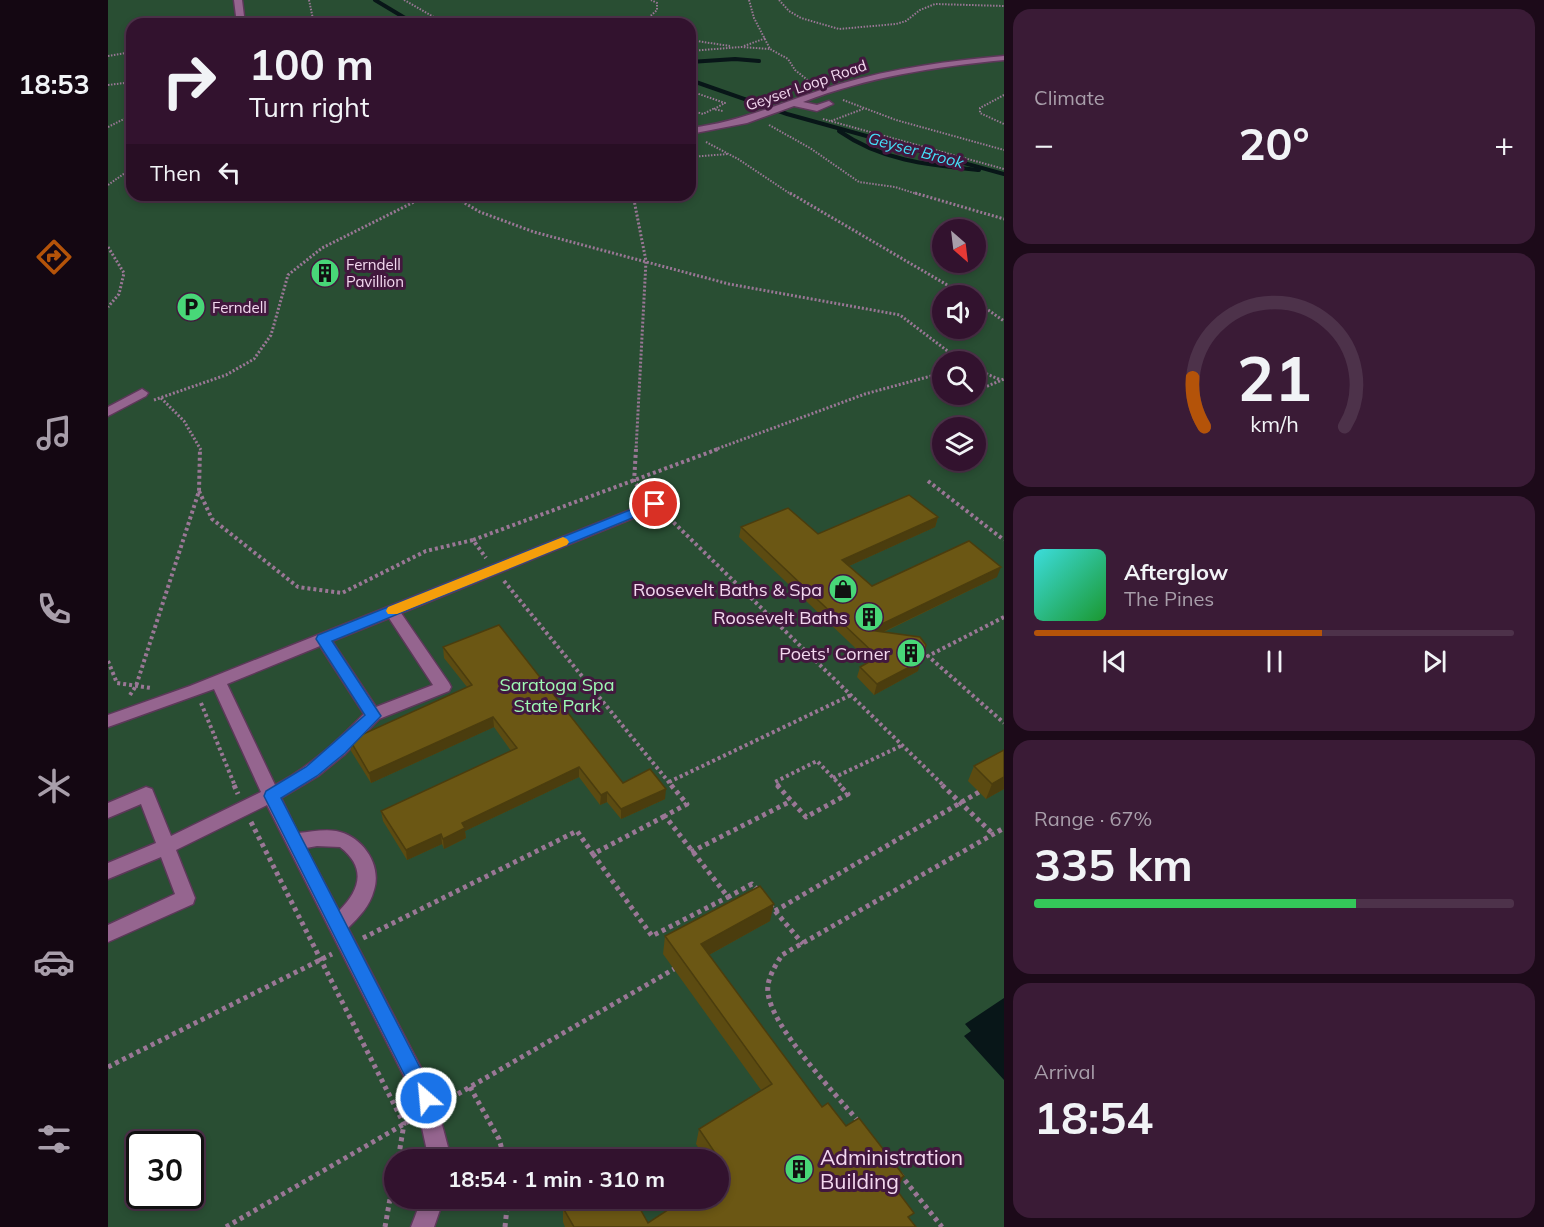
<!DOCTYPE html>
<html lang="en">
<head>
<meta charset="utf-8">
<style>
	:root { --surface:#32122e; --page:#3a1b36; --text:#f1f3f6; --muted:#a89eaa; --line:#4d324a; --accent:#b45309 }
	body { margin:0; font-family:Mulish,sans-serif; background:var(--page); color:var(--text); height:100vh; display:flex; flex-direction:column; font-size:22px; white-space:nowrap }
	* { box-sizing:border-box; margin:0 }
	p { font-size:20px; color:var(--muted) }
	.icon { flex:none; width:33px; height:33px; fill:none; stroke:currentColor; stroke-width:2; stroke-linecap:round; stroke-linejoin:round }
	.map { position:relative; flex:1; overflow:hidden }
	.panel { display:flex; flex-direction:column; gap:9px; padding:9px; background:#1c0a19; width:540px }
	.panel>* { flex:none }
	.hud { position:absolute; left:18px; top:18px; width:570px; height:183px; border-radius:18px; box-shadow:0 3px 9px #0003,0 0 0 2px var(--line); background:#32122e; color:var(--text); overflow:hidden }
	.needle { width:39px; rotate:152deg }
	.buttons { position:absolute; left:824px; top:219px; display:grid; gap:12px }
	.buttons a { display:grid; place-items:center; width:54px; height:54px; border-radius:50%; background:var(--surface); box-shadow:0 3px 9px #0003,0 0 0 2px var(--line); font-size:30px }
	.speed { position:absolute; left:18px; top:1131px; display:flex; gap:12px; font-size:30px; font-weight:700; text-align:center }
	.speed>* { display:grid; place-content:center; width:78px; height:78px; border-radius:50%; background:var(--surface); box-shadow:0 3px 9px #0003,0 0 0 2px var(--line); line-height:1 }
	.speed .limit { border:3px solid #111; border-radius:9px; background:#fff; color:#111 }
	.pin { position:absolute; display:grid; place-items:center; width:51px; height:51px; color:#fff; margin:-26px; border:3px solid #fff; border-radius:50%; box-shadow:0 2px 6px #0007 }
	.me { position:absolute; width:66px; margin:-33px; rotate:333deg; stroke-linejoin:round; filter:drop-shadow(0 0 4px #0008) }
	.turn { display:flex; align-items:center; gap:21px; height:126px; padding:0 24px; font-size:27px }
	.turn .icon { width:78px; height:78px; stroke-width:2.5 }
	.turn b { display:block; font-size:42px; line-height:51px }
	.then { display:flex; align-items:center; height:57px; padding:0 24px; background:#0003; gap:12px; font-size:22px }
	.big { font-size:45px; font-weight:700; line-height:1.1 }
	.panel .tile { flex:1; display:flex; flex-direction:column; justify-content:center; gap:9px; min-width:0; padding:0 21px; border-radius:18px; background:var(--page) }
	.panel .dial { align-items:center; gap:0 }
	.dial svg { height:156px; overflow:visible; fill:none; stroke:var(--line); stroke-width:7; stroke-linecap:round; text-anchor:middle }
	.dial text { fill:var(--text); stroke:none }
	.song { display:flex; align-items:center; gap:18px }
	.cover { width:72px; height:72px; border-radius:9px; background:linear-gradient(135deg,hsl(180 70% 55%),hsl(130 70% 35%)) }
	.played { height:6px; border-radius:3px; background:linear-gradient(90deg,var(--accent) 60%,var(--line) 60%) }
	.keys { display:flex; justify-content:space-around; direction:ltr }
	.heat { display:flex; justify-content:space-between; align-items:center; font-size:33px; direction:ltr }
	.charge { height:9px; border-radius:4px; background:linear-gradient(90deg,#34c759 67%,var(--line) 0) }
	.trip { position:absolute; left:276px; top:1149px; width:345px; height:60px; border-radius:30px; background:var(--surface); box-shadow:0 3px 9px #0003,0 0 0 2px var(--line); font-weight:700; line-height:60px; text-align:center }
	main { display:flex; flex:1; min-height:0 }
	.menu { display:flex; flex-direction:column; width:108px; justify-content:space-around; align-items:center; background:#140712; color:var(--muted) }
	.menu .icon { width:42px; height:42px }
	.menu .on { color:var(--accent) }
	.menu b { font-size:27px; color:var(--text) }
	.map>svg:first-child { display:block }
	.green { fill:#294e33; fill-rule:evenodd }
	.water { fill:#081618 }
	.lines { fill:none; stroke-linecap:round; stroke-linejoin:round }
	.stream { stroke:#081618; stroke-width:4 }
	.minor-casing { stroke:#5c3859; stroke-width:3 }
	.path-far3 { stroke:#9a7796; stroke-width:2; stroke-dasharray:1.5 1.5; stroke-linecap:butt }
	.path-far2 { stroke:#9a7796; stroke-width:3; stroke-dasharray:2 2; stroke-linecap:butt }
	.path-far1 { stroke:#9a7796; stroke-width:4; stroke-dasharray:3 3; stroke-linecap:butt }
	.path { stroke:#9a7796; stroke-width:5; stroke-dasharray:4 4; stroke-linecap:butt }
	.minor { fill:#95658f; fill-rule:evenodd }
	.wall { fill:#5c4b11 }
	.shaded-wall { fill:#4b3d0e }
	.building { fill:#6b5714; stroke:#4b3d0e; stroke-width:1.5 }
	.route { fill:#1a73e8; stroke:#114b97; stroke-width:1.5 }
	.slow { fill:#f59e0b }
	.labels { text-anchor:middle; dominant-baseline:central; stroke-width:6; stroke-linejoin:round; paint-order:stroke }
	.far-street-label { font-size:15px; fill:#f3d8ef; stroke:#42183e }
	.far-poi-label { font-size:15px; fill:#f3d8ef; stroke:#42183e; text-anchor:start }
	.far-water-label { font-size:16px; font-style:italic; fill:#44dff8; stroke:#42183e }
	.poi-label { font-size:18px; fill:#f3d8ef; stroke:#42183e; text-anchor:end }
	.park-label { font-size:18px; fill:#9ef9b4; stroke:#42183e }
	.near-poi-label { font-size:21px; fill:#f3d8ef; stroke:#42183e; text-anchor:start }
</style>
</head>
<body>
<main>
<nav class="menu">
<b>18:53</b>
<svg class="icon on" aria-label="directions" viewBox="0 0 24 24"><path d="M12 3l9 9-9 9-9-9zM9 14v-3h6M13 9l2 2-2 2"/></svg>
<svg class="icon" aria-label="music" viewBox="0 0 24 24"><path d="M9 18V5l10-2v13"/><circle cx="6" cy="18" r="3"/><circle cx="16" cy="16" r="3"/></svg>
<svg class="icon" aria-label="phone" viewBox="0 0 24 24"><path d="M5 4h4l2 5-3 2q2 4 5 5l2-3 5 2v4C11 20 4 13 5 4z"/></svg>
<svg class="icon" aria-label="climate" viewBox="0 0 24 24"><path d="M12 3v18M4 7l16 10M4 17L20 7"/></svg>
<svg class="icon" aria-label="car" viewBox="0 0 24 24"><path d="M5 17H2v-5l4-1 3-4h7l3 4 3 1v5h-3M9 17h6M6 11h13"/><circle cx="7" cy="17" r="2"/><circle cx="17" cy="17" r="2"/></svg>
<svg class="icon" aria-label="filters" viewBox="0 0 24 24"><path d="M4 7h16M4 17h16"/><circle cx="9" cy="7" r="2"/><circle cx="15" cy="17" r="2"/></svg>
</nav>
<div class="map">
<svg width="896" height="1227" viewBox="0 0 896 1227">
	<rect width="100%" height="100%" fill="#42183e"/>
	<!-- green -->
	<path class="green" d="M0,0H896V1227H0ZM24,24H582V195H24ZM834,230H867V262H834ZM834,296H867V328H834ZM834,362H867V394H834ZM834,428H867V460H834ZM32,1144H82V1196H32ZM286,1160H610V1198H286Z"/>
	<!-- water -->
	<path class="water" d="M896,998V1080L856,1036L863,1031L857,1024Z"/>
	<g class="lines">
		<!-- stream -->
		<g class="stream">
			<path d="M267,0L307,24"/>
			<path d="M582,62L627,59L651,61"/>
			<path d="M582,80L679,114L896,174"/>
			<path d="M731,131C774,161 820,165 871,170"/>
		</g>
		<!-- minor casing -->
		<g class="minor-casing">
			<g id="minor">
				<path d="M126,0H134L137,24H129Z"/>
				<path d="M896,56V60C827,67 759,77 695,102L709,105L721,101L725,104L709,111L686,106L639,123L582,134V128C635,122 681,99 732,84C785,68 841,61 896,56Z"/>
				<path d="M34,389L40,393L38,396L0,416V407Z"/>
				<path d="M547,500L554,504L552,507L293,613L341,683L343,687L341,691L271,719L237,754L210,776L173,798L190,833C203,832 215,829 228,831C254,836 274,864 266,890C262,906 251,917 240,928L325,1091L341,1151L340,1160H318L319,1151L308,1100L159,805L68,850L87,898L85,904L0,942V925L67,894L53,857L0,879V863L48,843L33,804L0,818V803L38,787L44,789L63,836L153,792L106,689L0,727V715L82,686ZM281,618L325,685L268,707L224,641ZM212,646L256,714C229,741 201,768 167,785L119,684ZM209,846L232,847C259,868 252,890 231,911L198,848Z"/>
				<path d="M314,1198H336L326,1227H303Z"/>
			</g>
		</g>
		<!-- path-far3 -->
		<g class="path-far3">
			<path d="M201,0L206,24"/>
			<path d="M296,0L338,24"/>
			<path d="M641,0L646,18L662,49L680,59L687,70L702,82"/>
			<path d="M671,0L681,11L693,18L731,29L788,24L798,21L812,10L827,4L896,6"/>
			<path d="M190,22L207,21L230,24"/>
			<path d="M534,24L549,10V3L543,0"/>
			<path d="M582,40L622,46"/>
			<path d="M636,46L658,38"/>
			<path d="M582,51L633,47L662,49"/>
			<path d="M0,56L24,52"/>
			<path d="M0,85L24,82"/>
			<path d="M582,91L617,103L606,109"/>
			<path d="M896,95L872,108V113L896,124"/>
			<path d="M735,100L788,120L896,150"/>
			<path d="M582,110L595,114L605,109L615,111"/>
			<path d="M715,119L896,169"/>
			<path d="M723,121L755,109"/>
			<path d="M661,125L702,148L751,182L787,187L812,195"/>
			<path d="M0,127L24,115"/>
			<path d="M598,142L630,159L684,195"/>
			<path d="M582,157L620,154"/>
			<path d="M0,185L24,168"/>
		</g>
		<!-- path-far2 -->
		<g class="path-far2">
			<path d="M682,193L858,296"/>
			<path d="M807,193L896,219"/>
			<path d="M343,195L372,212L426,232L621,284L792,315L854,362"/>
			<path d="M525,195L538,261L528,450"/>
			<path d="M0,247L16,273L11,294L0,307"/>
			<path d="M867,301L896,321"/>
			<path d="M867,369L893,380"/>
			<path d="M868,391L896,379"/>
			<path d="M53,398L76,421L93,450"/>
			<path d="M46,400L118,375L146,359L163,335L180,275L214,248L320,195"/>
			<path d="M606,450L757,394L834,373"/>
		</g>
		<!-- path-far1 -->
		<g class="path-far1">
			<path d="M528,449L526,482L538,495"/>
			<path d="M820,481L896,540"/>
			<path d="M91,491L104,519L190,587L234,593L318,551L365,540L378,558"/>
			<path d="M557,514L836,786"/>
			<path d="M365,540L610,449"/>
			<path d="M396,581L564,786"/>
			<path d="M896,617L820,656L896,723"/>
			<path d="M0,661L9,683L43,688"/>
			<path d="M22,695L28,686L91,491L92,449"/>
			<path d="M93,703L127,786"/>
			<path d="M725,778L795,745"/>
			<path d="M561,782L743,695"/>
			<path d="M671,786L667,782L709,761L733,786"/>
		</g>
		<!-- path -->
		<g class="path">
			<path d="M126,785L130,794"/>
			<path d="M563,785L579,804L557,816L620,897L644,884L650,890"/>
			<path d="M669,785L698,817L740,794L731,785"/>
			<path d="M834,785L885,834"/>
			<path d="M143,822L296,1124L290,1160"/>
			<path d="M583,852L683,801"/>
			<path d="M485,854L544,936L620,897"/>
			<path d="M662,905L695,944"/>
			<path d="M667,911L871,792"/>
			<path d="M255,938L469,831L485,854L557,816"/>
			<path d="M0,1067L224,954"/>
			<path d="M362,1087L391,1139L397,1160"/>
			<path d="M336,1102L566,969"/>
			<path d="M750,1121C727,1093 664,1028 660,993C658,980 667,966 674,955L896,828"/>
			<path d="M792,1174L834,1227"/>
			<path d="M118,1227L303,1120"/>
			<path d="M277,1227L286,1176"/>
			<path d="M397,1227L400,1198"/>
		</g>
		<!-- minor -->
		<use href="#minor" class="minor"/>
	</g>
	<!-- wall -->
	<g class="wall">
		<path d="M830,517L827,527L741,566L764,586L889,577L776,632L810,671L766,695L749,677L752,667L762,662L631,537L633,527L710,534Z"/>
		<path d="M335,647L515,783L557,799L513,819L499,802L492,805L471,777L357,831L358,838L336,849L334,844L299,860L275,821L273,811L403,751L386,727L263,783L243,751L242,740L359,687L336,658Z"/>
		<path d="M896,750V789L878,799L860,781L866,766Z"/>
		<path d="M662,921L601,955L714,1107L796,1176L788,1190L802,1220L808,1227H457L455,1222V1208L540,1223L610,1198V1160H598L588,1144L591,1129L653,1090L555,954L557,936Z"/>
	</g>
	<!-- shaded-wall -->
	<g class="shaded-wall">
		<path d="M830,517L827,527L732,570L734,560Z"/>
		<path d="M893,567L889,577L758,640L761,630Z"/>
		<path d="M818,645L810,671L766,695L769,684Z"/>
		<path d="M385,717L386,727L263,783L261,773Z"/>
		<path d="M471,767V777L357,831L358,838L336,849L335,839L354,823Z"/>
		<path d="M896,777V789L878,799L884,784Z"/>
		<path d="M558,789L557,799L513,819V809Z"/>
		<path d="M499,792V802L492,805L493,795Z"/>
		<path d="M333,834L334,844L299,860L298,850Z"/>
		<path d="M666,904L662,921L590,961L593,944Z"/>
		<path d="M796,1176L788,1191L784,1184Z"/>
	</g>
	<!-- building -->
	<g class="building">
		<path d="M801,495L830,517L734,560L764,586L861,541L893,567L761,630L812,637L818,645L813,661L769,684L752,667L770,657L633,527L680,508L710,534Z"/>
		<path d="M391,625L515,783L542,769L558,789L513,809L499,792L493,795L471,767L354,823L357,828L335,839L333,834L298,850L273,811L409,748L385,717L261,773L242,740L364,685L335,647Z"/>
		<path d="M896,750V777L884,784L866,766Z"/>
		<path d="M652,886L666,904L593,944L714,1107L720,1103L738,1126L751,1118L796,1176L784,1184L806,1213L800,1217L808,1227H466L455,1208L470,1198H526L540,1223L578,1198H610V1178L620,1172L591,1129L664,1084L557,936Z"/>
	</g>
	<!-- route -->
	<path class="route" d="M547,500L551,502L553,504L551,507L224,641L273,716L237,753L209,776L173,798L324,1091L327,1098L324,1104L318,1107L311,1104L156,796L158,791L198,767L257,715L208,639L210,635Z"/>
	<!-- slow -->
	<path class="slow" d="M455,537L459,539L461,542L459,545L289,614H280L278,611L280,607Z"/>
	<!-- icons -->
	<defs>
		<g id="building-disc" transform="scale(1.5)"><circle r="9.5" fill="#48d778" stroke="#42183e"/><path d="M-4-6H4V6H1V3H-1V6H-4ZM-2.5-4.3h1.7v1.8h-1.7ZM.8-4.3h1.7v1.8H.8ZM-2.5-1h1.7V.8h-1.7ZM.8-1h1.7V.8H.8Z" fill="#111"/></g>
		<g id="parking-disc" transform="scale(1.5)"><circle r="9.5" fill="#48d778" stroke="#42183e"/><path d="M-3.5-5.5H1a3.5 3.5 0 0 1 0 7H-1V5.5H-3.5ZM-1-3.4V-.6H.8a1.4 1.4 0 0 0 0-2.8Z" fill="#111"/></g>
		<g id="shop-disc" transform="scale(1.5)"><circle r="9.5" fill="#48d778" stroke="#42183e"/><path d="M-5-2.5h2.3a2.7 3.5 0 0 1 5.4 0H5L5.5 6h-11ZM-1.5-2.5h3a1.5 2.3 0 0 0-3 0Z" fill="#111"/></g>
	</defs>
	<g fill-rule="evenodd">
		<use href="#building-disc" x="217" y="273"/>
		<use href="#parking-disc" x="83" y="307"/>
		<use href="#shop-disc" x="735" y="589"/>
		<use href="#building-disc" x="761" y="617"/>
		<use href="#building-disc" x="803" y="653"/>
		<use href="#building-disc" x="691" y="1169"/>
	</g>
	<g class="labels">
		<!-- far-street labels -->
		<g class="far-street-label">
			<text transform="translate(698 85) rotate(-19)">Geyser Loop Road</text>
		</g>
		<!-- far-poi labels -->
		<g class="far-poi-label">
			<text x="238" y="264">Ferndell<tspan x="238" dy="17">Pavillion</tspan></text>
			<text x="104" y="307">Ferndell</text>
		</g>
		<!-- far-water labels -->
		<g class="far-water-label">
			<text transform="translate(808 150) rotate(15)">Geyser Brook</text>
		</g>
		<!-- poi labels -->
		<g class="poi-label">
			<text x="714" y="589">Roosevelt Baths &amp; Spa</text>
			<text x="740" y="617">Roosevelt Baths</text>
			<text x="782" y="653">Poets' Corner</text>
		</g>
		<!-- park labels -->
		<g class="park-label">
			<text x="449" y="684">Saratoga Spa<tspan x="449" dy="21">State Park</tspan></text>
		</g>
		<!-- near-poi labels -->
		<g class="near-poi-label">
			<text x="712" y="1157">Administration<tspan x="712" dy="24">Building</tspan></text>
		</g>
	</g>
</svg>
<div class="buttons">
<a><svg class="needle" viewBox="-14 -14 28 28"><path d="M0-13l5 13h-10z" fill="#e53935"/><path d="M0 13l5-13h-10z" fill="#a89eaa"/></svg></a>
<a><svg class="icon" aria-label="sound" viewBox="0 0 24 24"><path d="M4 9h4l5-4v14l-5-4H4zM17 9q2 3 0 6"/></svg></a>
<a><svg class="icon" aria-label="search" viewBox="0 0 24 24"><circle cx="10" cy="10" r="6"/><path d="M15 15l6 6"/></svg></a>
<a><svg class="icon" aria-label="layers" viewBox="0 0 24 24"><path d="M12 4l9 5-9 5-9-5zM3 14l9 5 9-5"/></svg></a>
</div>
<div class="speed"><div class="limit">30</div></div>
<div class="pin" style="left:547px;top:504px;background:#d93025"><svg class="icon" aria-label="arrive" viewBox="0 0 24 24"><path d="M6 21V4h12l-3 4 3 4H6"/></svg></div>
<svg class="me" style="left:318px;top:1098px" viewBox="-20 -20 40 40"><circle r="17" fill="#1a73e8" stroke="#fff" stroke-width="3"/><path d="M0-11L8 9 0 5-8 9z" fill="#fff"/></svg>
<div class="trip">18:54 · 1 min · 310 m</div>
<div class="hud">
<div class="turn"><svg class="icon" aria-label="right" viewBox="0 0 24 24"><path d="M7 20v-9h11M14 6l5 5-5 5"/></svg><div><b>100 m</b>Turn right</div></div>
<div class="then">Then<svg class="icon" aria-label="left" viewBox="0 0 24 24"><path d="M17 20v-9H6M10 6l-5 5 5 5"/></svg></div>
</div>
</div>
<section class="panel">
<div class="tile"><p>Climate</p>
<div class="heat"><a>−</a><b class="big">20°</b><a>+</a></div>
</div>
<div class="tile dial"><svg viewBox="0 0 100 80">
<path d="M14 69A42 42 0 1 1 86 69"/>
<path d="M14 69A42 42 0 0 1 8 44" stroke="#b45309"/>
<text x="50" y="56" font-size="32" font-weight="700">21</text>
<text x="50" y="72" font-size="11">km/h</text>
</svg></div>
<div class="tile">
<div class="song"><i class="cover"></i><div><b>Afterglow</b><p>The Pines</p></div></div>
<div class="played"></div>
<div class="keys"><svg class="icon" aria-label="previous" viewBox="0 0 24 24"><path d="M18 5L8 12l10 7zM5 5v14"/></svg><svg class="icon" aria-label="pause" viewBox="0 0 24 24"><path d="M8 5v14M16 5v14"/></svg><svg class="icon" aria-label="next" viewBox="0 0 24 24"><path d="M6 5l10 7-10 7zM19 5v14"/></svg></div>
</div>
<div class="tile"><p>Range · 67%</p><b class="big">335 km</b><div class="charge"></div></div>
<div class="tile"><p>Arrival</p><b class="big">18:54</b></div>
</section>
</main>
</body>
</html>
